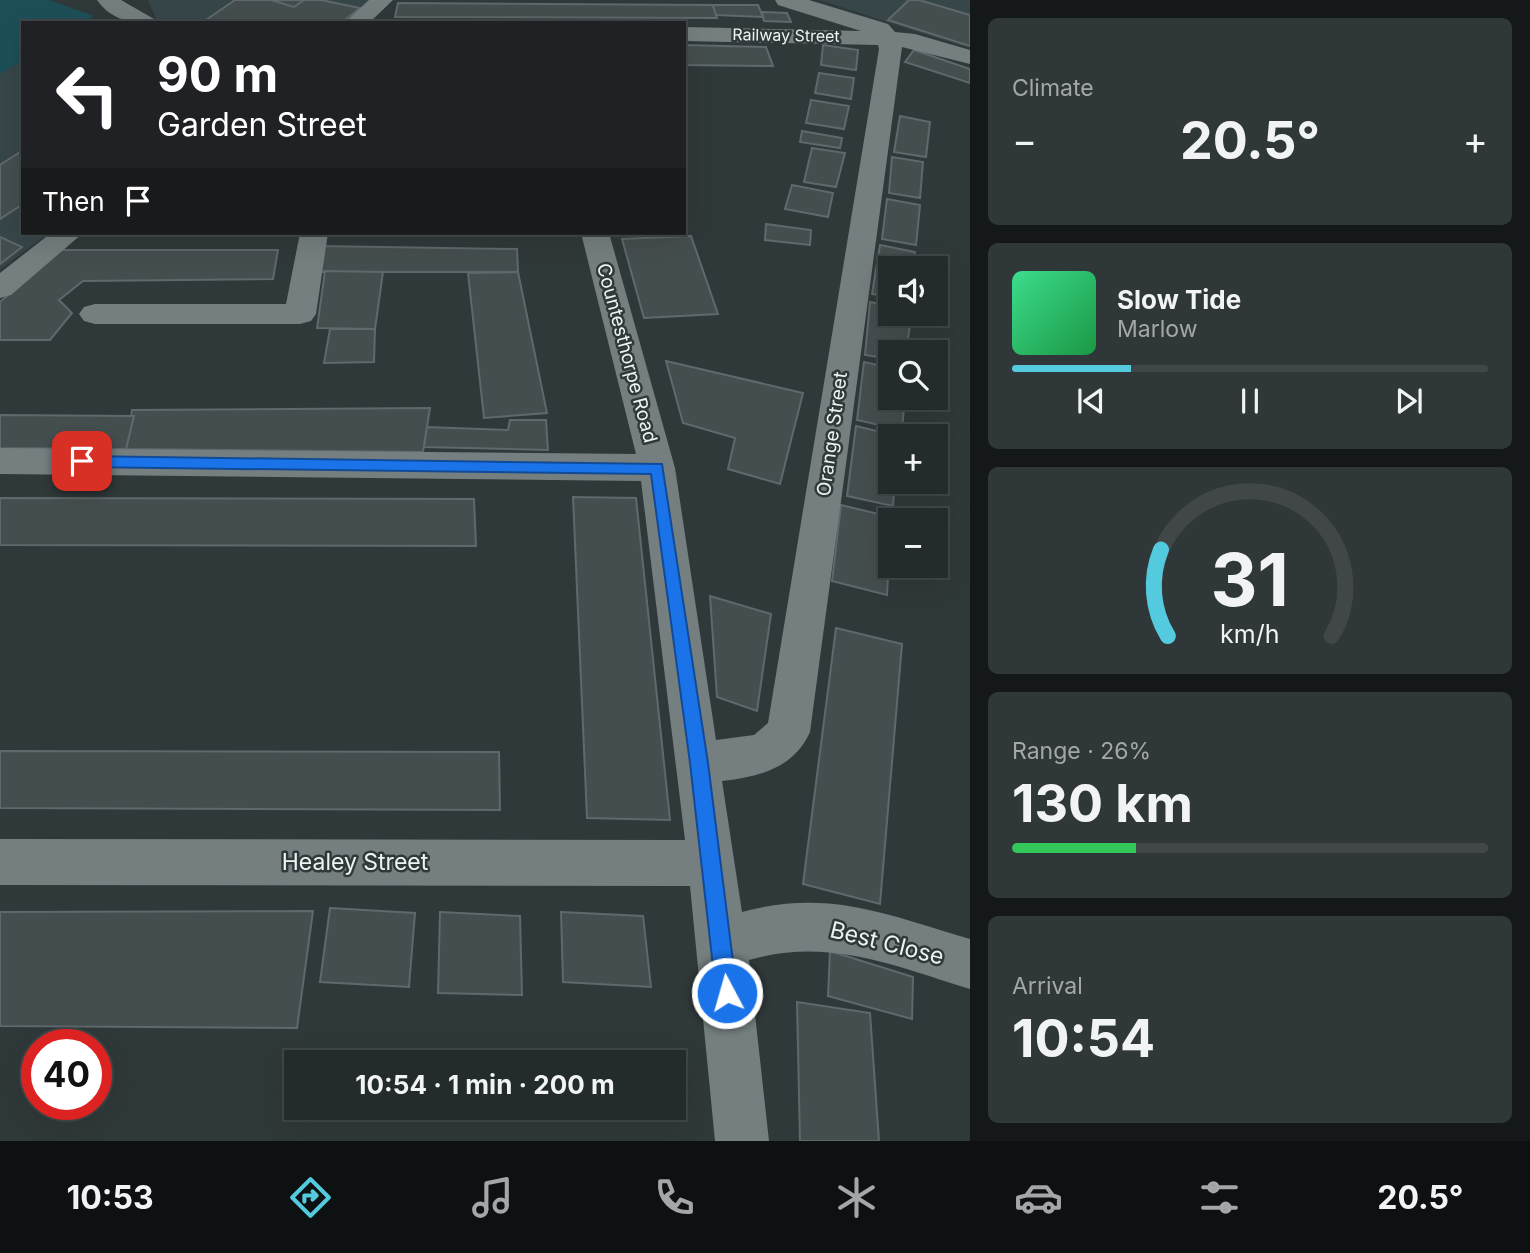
<!DOCTYPE html>
<html lang="en">
<head>
<meta charset="utf-8">
<style>
	:root { --surface:#242b2c; --page:#303738; --text:#f1f3f6; --muted:#a3a7a9; --line:#414748; --accent:#54cade }
	body { margin:0; font-family:Inter,sans-serif; background:var(--page); color:var(--text); height:100vh; display:flex; flex-direction:column; font-size:26px; white-space:nowrap }
	* { box-sizing:border-box; margin:0 }
	p { font-size:23px; color:var(--muted) }
	.icon { flex:none; width:38px; height:38px; fill:none; stroke:currentColor; stroke-width:2; stroke-linecap:round; stroke-linejoin:round }
	.map { position:relative; flex:1; overflow:hidden }
	.drawer { display:flex; flex-direction:column; gap:18px; padding:18px; background:#141818; width:560px }
	.drawer>* { flex:none }
	.hud { position:absolute; left:21px; top:21px; width:665px; height:214px; border-radius:0px; box-shadow:0 7px 28px #0002,0 0 0 2px var(--line); background:#202124; color:#fff; overflow:hidden }
	.tools { position:absolute; left:878px; top:256px; display:grid; gap:14px }
	.tools a { display:grid; place-items:center; width:70px; height:70px; border-radius:0px; background:var(--surface); box-shadow:0 7px 28px #0002,0 0 0 2px var(--line); font-size:35px }
	.speed { position:absolute; left:21px; top:1029px; display:flex; gap:14px; font-size:35px; font-weight:700; text-align:center }
	.speed>* { display:grid; place-content:center; width:91px; height:91px; border-radius:50%; background:var(--surface); box-shadow:0 7px 28px #0002,0 0 0 2px var(--line); line-height:1 }
	.speed .limit { border:10px solid #d22; background:#fff; color:#111 }
	.pin { position:absolute; display:grid; place-items:center; width:60px; height:60px; color:#fff; margin:-30px; border-radius:14px; box-shadow:0 4px 10px #0006 }
	.me { position:absolute; width:77px; margin:-38px; rotate:354deg; stroke-linejoin:round; filter:drop-shadow(0 0 5px #0008) }
	.turn { display:flex; align-items:center; gap:24px; height:147px; padding:0 21px; font-size:32px }
	.turn .icon { width:91px; height:91px; stroke-width:2.5 }
	.turn b { display:block; font-size:49px; line-height:60px }
	.then { display:flex; align-items:center; height:66px; padding:0 21px; background:#0003; gap:14px; font-size:26px }
	.big { font-size:52px; font-weight:700; line-height:1.1 }
	.drawer .tile { flex:1; display:flex; flex-direction:column; justify-content:center; gap:10px; min-width:0; padding:0 24px; border-radius:10px; background:var(--page) }
	.drawer .dial { align-items:center; gap:0 }
	.dial svg { height:182px; overflow:visible; fill:none; stroke:var(--line); stroke-width:7; stroke-linecap:round; text-anchor:middle }
	.dial text { fill:var(--text); stroke:none }
	.song { display:flex; align-items:center; gap:21px }
	.cover { width:84px; height:84px; border-radius:10px; background:linear-gradient(135deg,hsl(150 70% 55%),hsl(140 70% 35%)) }
	.played { height:7px; border-radius:4px; background:linear-gradient(90deg,var(--accent) 25%,var(--line) 25%) }
	.keys { display:flex; justify-content:space-around; direction:ltr }
	.heat { display:flex; justify-content:space-between; align-items:center; font-size:38px; direction:ltr }
	.charge { height:10px; border-radius:5px; background:linear-gradient(90deg,#34c759 26%,var(--line) 0) }
	.trip { position:absolute; left:284px; top:1050px; width:402px; height:70px; border-radius:0px; background:var(--surface); box-shadow:0 7px 28px #0002,0 0 0 2px var(--line); font-weight:700; line-height:70px; text-align:center }
	.dock { display:flex; height:112px; justify-content:space-around; align-items:center; background:#0e1112; color:var(--muted) }
	.dock .icon { width:49px; height:49px }
	.dock .selected { color:var(--accent) }
	.dock b { font-size:32px; color:var(--text) }
	main { display:flex; flex:1; min-height:0 }
	.map>svg:first-child { display:block }
	.built { fill:#374649 }
	.green { fill:#1e4f58 }
	.building { fill:#454e4f; stroke:#5f686a; stroke-width:2 }
	.lines { fill:none; stroke-linecap:round; stroke-linejoin:round }
	.minor { fill:#757f80; fill-rule:evenodd }
	.route { fill:#1a73e8; stroke:#114b97; stroke-width:2 }
	.labels { text-anchor:middle; dominant-baseline:central; stroke-width:5; stroke-linejoin:round; paint-order:stroke }
	.far-street-label { font-size:16px; fill:#edf2f3; stroke:#30393a }
	.street-label { font-size:19px; fill:#edf2f3; stroke:#30393a }
	.near-street-label { font-size:23px; fill:#edf2f3; stroke:#30393a }
</style>
</head>
<body>
<main>
<div class="map">
<svg width="970" height="1141" viewBox="0 0 970 1141">
	<rect width="100%" height="100%" fill="#30393a"/>
	<!-- built -->
	<g class="built">
		<path d="M148,0H389L357,23H158Z"/>
		<path d="M820,0H970V48L915,31Z"/>
		<path d="M23,60V233H49L0,269V74Z"/>
	</g>
	<!-- green -->
	<path class="green" d="M0,0H49L94,16L83,23H23V60L0,74Z"/>
	<!-- building -->
	<g class="building">
		<path d="M235,0H321L360,8L342,22L206,20Z"/>
		<path d="M271,0H304L294,7Z"/>
		<path d="M909,0H919L970,15V46L888,20Z"/>
		<path d="M398,3L713,5L717,18L395,17Z"/>
		<path d="M713,5H758L763,17L716,15Z"/>
		<path d="M762,12L787,13L791,22L764,21Z"/>
		<path d="M684,45L766,47L773,66L684,65Z"/>
		<path d="M823,45L858,50L856,70L821,65Z"/>
		<path d="M914,50L970,69V83L905,62Z"/>
		<path d="M819,73L854,78L851,99L815,93Z"/>
		<path d="M811,100L849,106L844,129L806,123Z"/>
		<path d="M900,116L930,122L926,157L894,152Z"/>
		<path d="M802,131L842,138L840,148L800,142Z"/>
		<path d="M812,148L845,153L836,187L804,182Z"/>
		<path d="M23,150V204L0,219V165Z"/>
		<path d="M892,157L923,162L920,198L889,193Z"/>
		<path d="M792,185L833,193L828,217L785,209Z"/>
		<path d="M887,199L920,205L916,245L882,239Z"/>
		<path d="M766,224L811,230L810,245L765,240Z"/>
		<path d="M691,236L718,314L644,318L622,239Z"/>
		<path d="M0,237L22,247L0,264Z"/>
		<path d="M880,245L915,252L913,268H891V297L872,294Z"/>
		<path d="M318,246L517,249L518,272H314Z"/>
		<path d="M59,250H278L273,279L83,281L59,300L72,313L50,340H0V302Z"/>
		<path d="M325,271L383,272L375,329L317,328Z"/>
		<path d="M518,272L547,413L484,418L468,273Z"/>
		<path d="M870,302L891,306V313H912L906,352H891V359L865,355Z"/>
		<path d="M330,329H375L374,362L324,363Z"/>
		<path d="M666,361L803,393L780,484L728,469L735,438L683,423Z"/>
		<path d="M864,362L891,368V397H905L902,430L857,420Z"/>
		<path d="M430,408L423,452L126,449L132,410Z"/>
		<path d="M0,415L134,416L126,449L0,448Z"/>
		<path d="M510,420H546L548,450L424,447L427,427L508,430Z"/>
		<path d="M856,426L897,436H891V481H895L893,506L847,496Z"/>
		<path d="M573,497L636,498L670,820L587,818Z"/>
		<path d="M0,498L474,499L476,546L0,545Z"/>
		<path d="M841,505L891,517L887,595L832,581Z"/>
		<path d="M710,596L771,614L757,711L717,697Z"/>
		<path d="M836,628L902,644L880,904L803,884Z"/>
		<path d="M0,751L499,752L500,810L0,808Z"/>
		<path d="M330,908L415,913L409,987L320,982Z"/>
		<path d="M313,911L297,1028L0,1026V912Z"/>
		<path d="M440,912L520,916L522,995L438,993Z"/>
		<path d="M561,912L643,916L651,987L563,982Z"/>
		<path d="M830,951L913,977L912,1019L828,996Z"/>
		<path d="M797,1002L870,1013L879,1141H800Z"/>
	</g>
	<g class="lines">
		<!-- minor -->
		<g class="minor">
			<path d="M97,0H121L161,23C136,23 113,23 97,0Z"/>
			<path d="M369,0H393L369,23H344Z"/>
			<path d="M775,0H809L888,24L895,32L915,34L970,50V64L902,47L810,732C794,768 759,777 722,781L742,912C829,888 888,915 970,939V989C894,966 829,937 749,960L769,1141H715L690,886L0,885V839L685,840L641,481L0,474V448L636,454L581,233H609L675,468L716,740L754,735L768,723L879,49L878,45L684,41V27L861,31L778,5Z"/>
			<path d="M51,233H83L11,295L0,298V273Z"/>
			<path d="M300,233H328L316,314L311,321L300,324H95L84,321L79,314L84,307L95,304H286Z"/>
		</g>
	</g>
	<!-- route -->
	<path class="route" d="M82,456L662,464L708,763L737,993L734,1000L727,1003L719,1000L716,993L690,763L651,474L82,467L75,461Z"/>
	<g class="labels">
		<!-- far-street labels -->
		<g class="far-street-label">
			<text transform="translate(786 35) rotate(1)">Railway Street</text>
		</g>
		<!-- street labels -->
		<g class="street-label">
			<text transform="translate(627 353) rotate(75)">Countesthorpe Road</text>
			<text transform="translate(832 434) rotate(-82)">Orange Street</text>
		</g>
		<!-- near-street labels -->
		<g class="near-street-label">
			<text x="355" y="862">Healey Street</text>
			<text transform="translate(887 943) rotate(14)">Best Close</text>
		</g>
	</g>
</svg>
<div class="tools">
<a><svg class="icon" aria-label="sound" viewBox="0 0 24 24"><path d="M4 9h4l5-4v14l-5-4H4zM17 9q2 3 0 6"/></svg></a>
<a><svg class="icon" aria-label="search" viewBox="0 0 24 24"><circle cx="10" cy="10" r="6"/><path d="M15 15l6 6"/></svg></a>
<a>+</a>
<a>−</a>
</div>
<div class="speed"><div class="limit">40</div></div>
<div class="pin" style="left:82px;top:461px;background:#d93025"><svg class="icon" aria-label="arrive" viewBox="0 0 24 24"><path d="M6 21V4h12l-3 4 3 4H6"/></svg></div>
<svg class="me" style="left:727px;top:993px" viewBox="-20 -20 40 40"><circle r="17" fill="#1a73e8" stroke="#fff" stroke-width="3"/><path d="M0-11L8 9 0 5-8 9z" fill="#fff"/></svg>
<div class="trip">10:54 · 1 min · 200 m</div>
<div class="hud">
<div class="turn"><svg class="icon" aria-label="left" viewBox="0 0 24 24"><path d="M17 20v-9H6M10 6l-5 5 5 5"/></svg><div><b>90 m</b>Garden Street</div></div>
<div class="then">Then<svg class="icon" aria-label="arrive" viewBox="0 0 24 24"><path d="M6 21V4h12l-3 4 3 4H6"/></svg></div>
</div>
</div>
<section class="drawer">
<div class="tile"><p>Climate</p>
<div class="heat"><a>−</a><b class="big">20.5°</b><a>+</a></div>
</div>
<div class="tile">
<div class="song"><i class="cover"></i><div><b>Slow Tide</b><p>Marlow</p></div></div>
<div class="played"></div>
<div class="keys"><svg class="icon" aria-label="previous" viewBox="0 0 24 24"><path d="M18 5L8 12l10 7zM5 5v14"/></svg><svg class="icon" aria-label="pause" viewBox="0 0 24 24"><path d="M8 5v14M16 5v14"/></svg><svg class="icon" aria-label="next" viewBox="0 0 24 24"><path d="M6 5l10 7-10 7zM19 5v14"/></svg></div>
</div>
<div class="tile dial"><svg viewBox="0 0 100 80">
<path d="M14 69A42 42 0 1 1 86 69"/>
<path d="M14 69A42 42 0 0 1 11 31" stroke="#54cade"/>
<text x="50" y="56" font-size="32" font-weight="700">31</text>
<text x="50" y="72" font-size="11">km/h</text>
</svg></div>
<div class="tile"><p>Range · 26%</p><b class="big">130 km</b><div class="charge"></div></div>
<div class="tile"><p>Arrival</p><b class="big">10:54</b></div>
</section>
</main>
<nav class="dock">
<b>10:53</b>
<svg class="icon selected" aria-label="directions" viewBox="0 0 24 24"><path d="M12 3l9 9-9 9-9-9zM9 14v-3h6M13 9l2 2-2 2"/></svg>
<svg class="icon" aria-label="music" viewBox="0 0 24 24"><path d="M9 18V5l10-2v13"/><circle cx="6" cy="18" r="3"/><circle cx="16" cy="16" r="3"/></svg>
<svg class="icon" aria-label="phone" viewBox="0 0 24 24"><path d="M5 4h4l2 5-3 2q2 4 5 5l2-3 5 2v4C11 20 4 13 5 4z"/></svg>
<svg class="icon" aria-label="climate" viewBox="0 0 24 24"><path d="M12 3v18M4 7l16 10M4 17L20 7"/></svg>
<svg class="icon" aria-label="car" viewBox="0 0 24 24"><path d="M5 17H2v-5l4-1 3-4h7l3 4 3 1v5h-3M9 17h6M6 11h13"/><circle cx="7" cy="17" r="2"/><circle cx="17" cy="17" r="2"/></svg>
<svg class="icon" aria-label="filters" viewBox="0 0 24 24"><path d="M4 7h16M4 17h16"/><circle cx="9" cy="7" r="2"/><circle cx="15" cy="17" r="2"/></svg>
<b>20.5°</b>
</nav>
</body>
</html>
